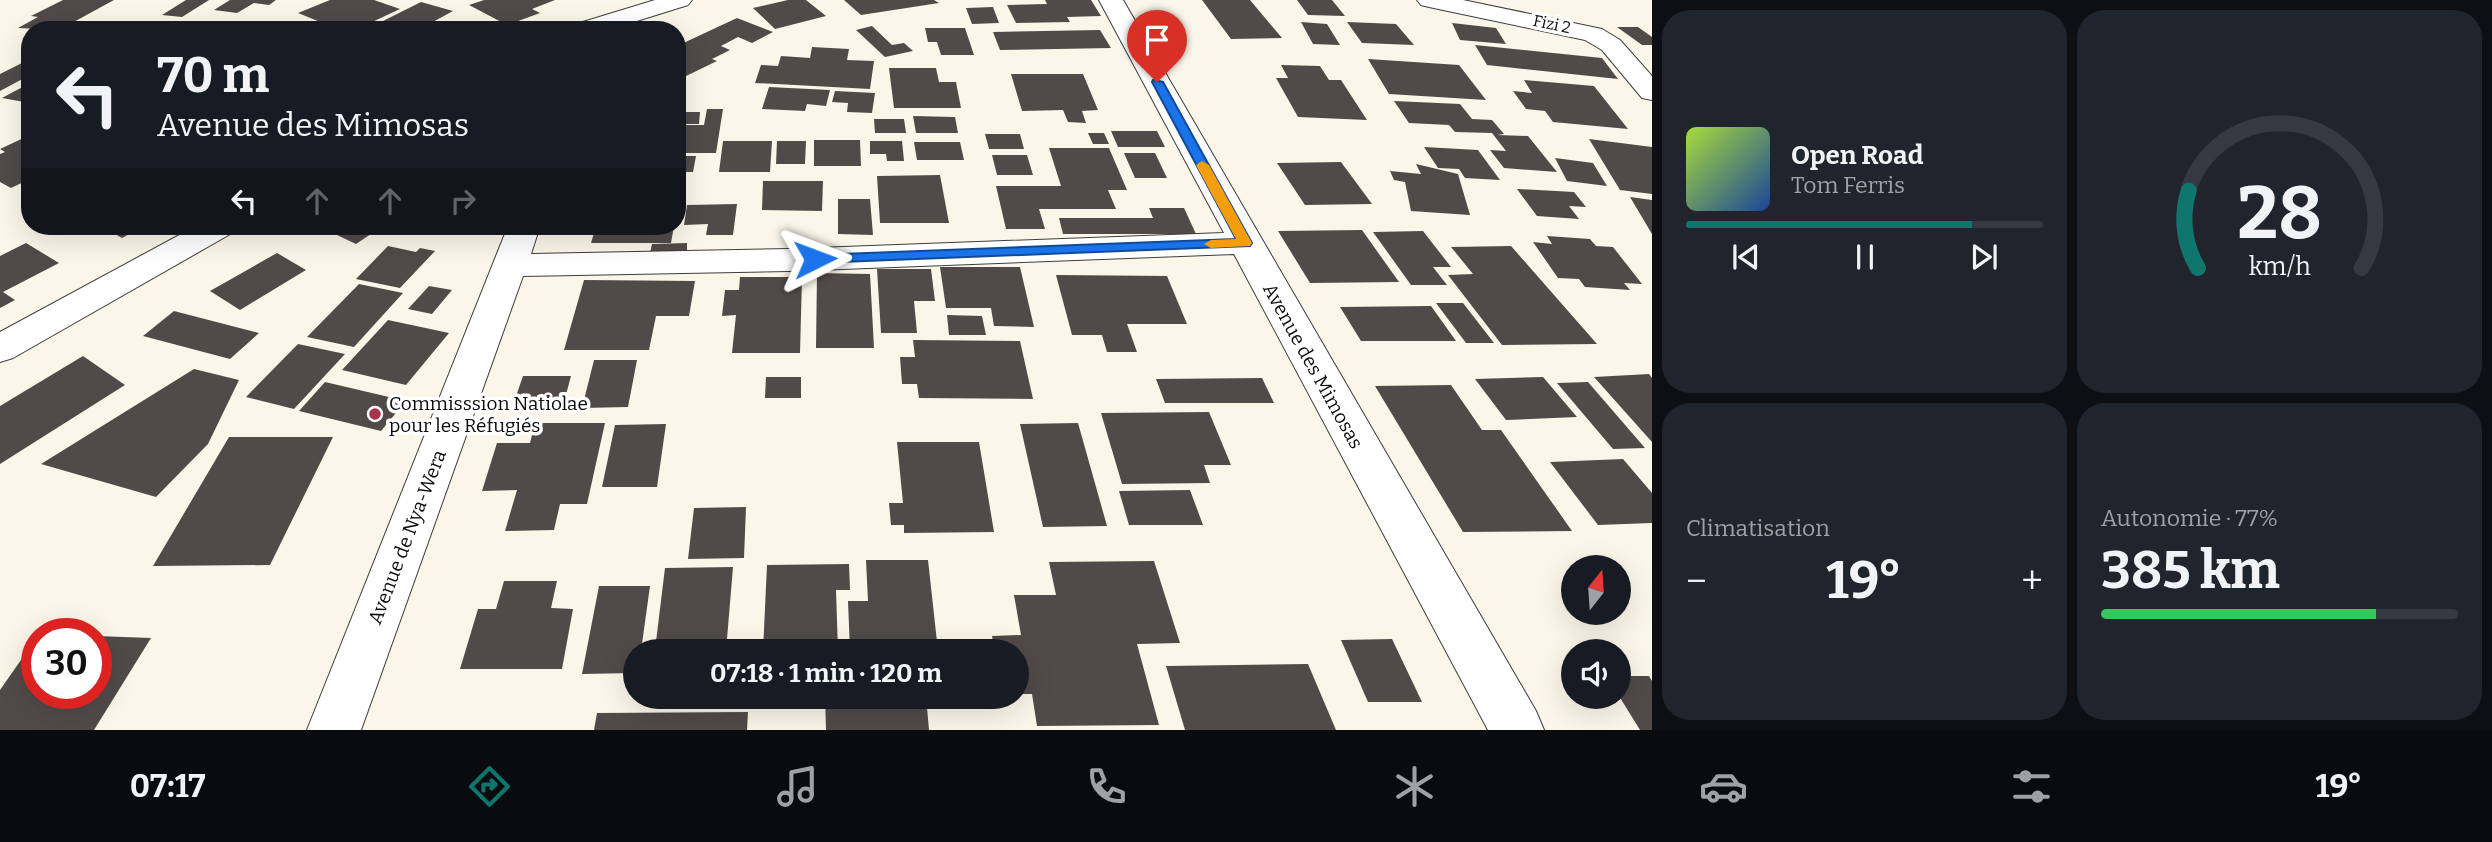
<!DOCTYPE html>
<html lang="fr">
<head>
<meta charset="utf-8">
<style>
	:root { --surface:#171b24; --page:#20242c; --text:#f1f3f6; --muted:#9ea1a6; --line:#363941; --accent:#0f766e }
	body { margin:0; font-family:Bitter,serif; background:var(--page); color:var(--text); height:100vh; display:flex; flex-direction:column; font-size:26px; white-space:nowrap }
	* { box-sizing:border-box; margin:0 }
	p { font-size:23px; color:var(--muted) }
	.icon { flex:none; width:38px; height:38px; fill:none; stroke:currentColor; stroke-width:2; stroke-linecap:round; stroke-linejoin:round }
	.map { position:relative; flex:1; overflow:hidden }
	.drawer { display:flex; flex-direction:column; gap:10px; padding:10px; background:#0d0f14; width:840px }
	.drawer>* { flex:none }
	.guide { position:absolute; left:21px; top:21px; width:665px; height:214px; border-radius:28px; box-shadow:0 7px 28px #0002; background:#171b24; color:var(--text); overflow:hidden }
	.needle { width:46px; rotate:17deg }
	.buttons { position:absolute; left:1561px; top:555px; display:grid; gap:14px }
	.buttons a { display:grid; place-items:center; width:70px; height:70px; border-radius:50%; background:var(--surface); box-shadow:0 7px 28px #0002; font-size:35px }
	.speed { position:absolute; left:21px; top:618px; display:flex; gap:14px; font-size:35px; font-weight:700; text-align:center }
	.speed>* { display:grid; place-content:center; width:91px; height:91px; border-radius:50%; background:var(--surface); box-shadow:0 7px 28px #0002; line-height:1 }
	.speed .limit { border:10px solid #d22; background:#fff; color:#111 }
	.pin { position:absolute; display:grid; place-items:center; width:60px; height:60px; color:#fff; margin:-72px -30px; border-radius:50% 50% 50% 0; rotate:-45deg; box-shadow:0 0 7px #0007 }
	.pin .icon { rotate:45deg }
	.me { position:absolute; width:77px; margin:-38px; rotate:87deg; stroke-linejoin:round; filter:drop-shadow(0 0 5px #0008) }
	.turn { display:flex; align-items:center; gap:24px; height:147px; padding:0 21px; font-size:32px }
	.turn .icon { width:91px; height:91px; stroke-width:2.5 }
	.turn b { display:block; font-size:49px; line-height:60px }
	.lanes { display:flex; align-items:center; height:66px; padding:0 21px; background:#0003; justify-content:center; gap:35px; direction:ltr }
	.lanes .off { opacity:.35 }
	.big { font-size:52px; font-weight:700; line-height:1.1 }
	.drawer .card { flex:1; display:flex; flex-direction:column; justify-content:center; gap:10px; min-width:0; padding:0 24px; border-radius:28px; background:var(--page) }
	.drawer .dial { align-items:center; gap:0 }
	.dial svg { height:182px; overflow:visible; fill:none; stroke:var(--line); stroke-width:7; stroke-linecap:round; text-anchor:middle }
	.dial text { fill:var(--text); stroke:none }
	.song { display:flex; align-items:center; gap:21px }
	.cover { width:84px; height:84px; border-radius:10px; background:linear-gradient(135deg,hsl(80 70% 55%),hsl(220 70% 35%)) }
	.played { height:7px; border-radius:4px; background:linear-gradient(90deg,var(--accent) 80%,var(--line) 80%) }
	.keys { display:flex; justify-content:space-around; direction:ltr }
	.heat { display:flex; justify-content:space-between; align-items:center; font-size:38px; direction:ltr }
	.charge { height:10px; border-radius:5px; background:linear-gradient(90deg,#34c759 77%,var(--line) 0) }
	.drawer .tiles { flex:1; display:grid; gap:10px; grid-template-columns:repeat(2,1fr) }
	.trip { position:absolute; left:623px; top:639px; width:406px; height:70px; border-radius:35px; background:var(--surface); box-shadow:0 7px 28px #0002; font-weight:700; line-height:70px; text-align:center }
	.dock { display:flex; height:112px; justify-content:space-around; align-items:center; background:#090b0e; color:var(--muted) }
	.dock .icon { width:49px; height:49px }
	.dock .selected { color:var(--accent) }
	.dock b { font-size:32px; color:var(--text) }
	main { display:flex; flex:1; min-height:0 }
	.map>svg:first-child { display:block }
	.building { fill:#514a48 }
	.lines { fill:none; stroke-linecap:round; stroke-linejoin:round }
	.street-casing { stroke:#3d3d3d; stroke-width:2 }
	.street { fill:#fff; fill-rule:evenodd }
	.route { fill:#1a73e8; stroke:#114b97; stroke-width:2 }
	.slow { fill:#f59e0b }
	.poi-dot { fill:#a6354b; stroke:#fff; stroke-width:2.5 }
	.labels { text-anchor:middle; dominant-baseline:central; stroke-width:7; stroke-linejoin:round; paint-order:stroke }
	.far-street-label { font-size:16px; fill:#0a0a0a; stroke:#fff }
	.street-label { font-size:19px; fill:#0a0a0a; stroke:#fff }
	.poi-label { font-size:19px; fill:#0a0a0a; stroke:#fff; text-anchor:start }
</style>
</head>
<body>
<main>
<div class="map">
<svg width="1652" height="730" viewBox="0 0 1652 730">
	<rect width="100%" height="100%" fill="#fcf6e9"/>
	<!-- building -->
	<g class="building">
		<path d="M63,0H114L59,30L18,28L38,17L31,16Z"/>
		<path d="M186,0H209L182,17L162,15Z"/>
		<path d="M230,0H276L269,5L254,3L237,13L214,10Z"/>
		<path d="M330,0H374L400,9L355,30H340L298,13Z"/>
		<path d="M484,0H555L532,9L540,13L507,25L469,5Z"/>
		<path d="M788,0H806L826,16L775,29L753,8Z"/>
		<path d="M844,0H934L939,3L861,15Z"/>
		<path d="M1045,0H1091L1101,16L1067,17L1070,22L1016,23L1007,5L1047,4Z"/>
		<path d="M1202,0H1250L1282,38L1231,39Z"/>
		<path d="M1297,0H1332L1345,16L1308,15Z"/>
		<path d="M421,2L453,11L418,30H365Z"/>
		<path d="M993,7L999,23L972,24L966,8Z"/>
		<path d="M737,18L773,32L752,43L738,37L721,46L730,50L712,59L717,61L682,78L677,76V46Z"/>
		<path d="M455,21L481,29V30H439Z"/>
		<path d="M1301,22L1327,24L1340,45L1313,44Z"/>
		<path d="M1347,22L1396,24L1414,45L1362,43Z"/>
		<path d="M1452,23L1496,28L1506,44L1460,40Z"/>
		<path d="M872,26L892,45L904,43L913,51L885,57L856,30Z"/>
		<path d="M1617,27H1638L1652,37V45H1642Z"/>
		<path d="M925,28H965L974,55H941L937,42H928Z"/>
		<path d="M1100,30L1111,48L1000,50L993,32Z"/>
		<path d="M1475,45L1602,58L1618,79L1487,65Z"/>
		<path d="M812,47L849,49L847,60L874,61L870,89L755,83L761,65L778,66L781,56L810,58Z"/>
		<path d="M1368,59L1459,65L1486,100L1389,94Z"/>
		<path d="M22,63L30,64V75L0,91V74Z"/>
		<path d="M1281,65L1320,66L1329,80H1341L1367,120L1298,117L1276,78H1288Z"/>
		<path d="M889,68H936L939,82H956L961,108H894Z"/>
		<path d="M1011,74H1083L1098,110L1082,111L1086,123L1068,122L1063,110L1022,111Z"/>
		<path d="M1524,80L1594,86L1628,129L1553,122L1545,111L1526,109L1513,91L1532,93Z"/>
		<path d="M30,83V103L2,98Z"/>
		<path d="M769,87L830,90L826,106L807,104L805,111L762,109Z"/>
		<path d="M835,91L875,93L872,113L847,112L848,103L832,102Z"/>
		<path d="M1394,101L1460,104L1472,119L1492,120L1504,134L1497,135L1528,136L1557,172L1504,168L1490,150L1506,151L1492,133L1455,132L1449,125L1409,123Z"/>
		<path d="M677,103H682L680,112H700L699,124H677Z"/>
		<path d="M707,109H723L716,153H680L686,125H704Z"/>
		<path d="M913,116L955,117L958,133H916Z"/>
		<path d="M874,119H904L906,133H875Z"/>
		<path d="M1111,131H1157L1165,147H1118Z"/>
		<path d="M1088,133H1104L1109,144H1093Z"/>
		<path d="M985,134H1020L1024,149H989Z"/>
		<path d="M30,135V179L11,188L0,182V154L5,152L0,149Z"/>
		<path d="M1589,139L1652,147V194L1620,190Z"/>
		<path d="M814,140H860L861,166H814Z"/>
		<path d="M723,141H772L770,172H719Z"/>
		<path d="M777,141H806L805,164H776Z"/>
		<path d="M870,141H902L904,161H887L886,154H870Z"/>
		<path d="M914,142H960L964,160H917Z"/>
		<path d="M1424,147L1478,150L1500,180L1465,178L1459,169L1438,168Z"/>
		<path d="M1049,148H1109L1127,190H1108L1116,209H1039L1045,229H1006L996,186H1061Z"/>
		<path d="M1124,153H1155L1167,178H1135Z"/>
		<path d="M992,155H1027L1033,175H997Z"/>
		<path d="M684,156H696L693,172H680Z"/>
		<path d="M1555,158L1593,163L1607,186L1567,181Z"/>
		<path d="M1341,162L1372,204L1305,205L1277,163Z"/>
		<path d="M1416,164L1458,174L1470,215L1411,211L1405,182L1394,180L1390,171L1421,174Z"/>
		<path d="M940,175L949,223H880L877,176Z"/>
		<path d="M763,181H823L822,211L762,210Z"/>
		<path d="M1517,189L1574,192L1586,207L1569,206L1579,219L1537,216Z"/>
		<path d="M1630,197L1652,200V234Z"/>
		<path d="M838,199H870L873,235L838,234Z"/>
		<path d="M737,204L733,235H706L708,224L684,225L687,205Z"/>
		<path d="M1149,208H1184L1196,234H1063L1059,218H1153Z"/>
		<path d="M101,226H145L122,238Z"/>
		<path d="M318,226H383L356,244Z"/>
		<path d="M596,226H674L671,243H591Z"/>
		<path d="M1362,230L1399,282L1310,283L1278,231Z"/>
		<path d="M1423,231L1451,267H1433L1447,285H1411L1373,232Z"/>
		<path d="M1547,236L1590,239L1596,246L1613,247L1642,284L1624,283L1630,290L1585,287L1579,279L1558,278L1533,242L1552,244Z"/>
		<path d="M26,243L59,263L3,292L15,300L0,308V256Z"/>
		<path d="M687,243V252L650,253L652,244Z"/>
		<path d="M388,246L416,252L420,248L435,251L400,288L356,279Z"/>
		<path d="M1511,246L1597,344L1502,345L1448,275L1473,274L1451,247Z"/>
		<path d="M277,253L306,270L240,310L210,291Z"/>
		<path d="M940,267H1020L1034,327L994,326L991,308H946Z"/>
		<path d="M877,269H931L935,301H914L917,333H881Z"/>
		<path d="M817,273L870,274L874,348H816Z"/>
		<path d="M1056,275L1167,276L1187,324H1127L1137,352H1107L1102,335H1072Z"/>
		<path d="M740,277H802L800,353H732L736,315L722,316L725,290H739Z"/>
		<path d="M584,280L695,281L689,316H656L649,350H564Z"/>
		<path d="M359,284L403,293L354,347L307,337Z"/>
		<path d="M429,286L452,290L432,314L408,309Z"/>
		<path d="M1436,303H1463L1494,343H1466Z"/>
		<path d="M1431,306L1456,341H1361L1340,307Z"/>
		<path d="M174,311L259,333L230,359L143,336Z"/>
		<path d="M947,315L982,316L986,335H949Z"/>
		<path d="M388,320L449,333L406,385L342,370Z"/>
		<path d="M913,340L1020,341L1033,399L919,398L917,384H902L900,357H915Z"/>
		<path d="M298,344L345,354L294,409L246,397Z"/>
		<path d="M83,356L125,385L0,464V406Z"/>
		<path d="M594,360H637L628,407L582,408Z"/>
		<path d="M194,369L239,380L208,444L156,497L41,464Z"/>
		<path d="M1649,374L1652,378V442L1594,377Z"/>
		<path d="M523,376H571L564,402H514Z"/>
		<path d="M766,377H801V398H765Z"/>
		<path d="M1543,377L1577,417L1506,420L1475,379Z"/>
		<path d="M1262,378L1274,403H1165L1156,379Z"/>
		<path d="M325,382L406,401L381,431L299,411Z"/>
		<path d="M1588,382L1645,448L1613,449L1557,383Z"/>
		<path d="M1451,385L1482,430H1501L1572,531L1463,532L1375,386Z"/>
		<path d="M1209,412L1231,465H1204L1210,483L1122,484L1101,413Z"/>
		<path d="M535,423H605L587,504H560L554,530L505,531L517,490L482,491L497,443H530Z"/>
		<path d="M1078,423L1107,526L1043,527L1020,424Z"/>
		<path d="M666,424L657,487H602L615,425Z"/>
		<path d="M229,437H333L270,565L153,566Z"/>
		<path d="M897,442H979L994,532L904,533V525H891L889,503H903Z"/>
		<path d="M1623,459L1652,493V523L1598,525L1550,462Z"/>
		<path d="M1190,490L1203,525H1129L1119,491Z"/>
		<path d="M746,507L744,558L688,559L694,508Z"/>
		<path d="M866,560H928L938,651H850L848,601H868Z"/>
		<path d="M1154,561L1180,643L1137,644L1159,725L1037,726L1032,694H1017V651H995L992,636L1021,635L1014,595H1056L1049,562Z"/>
		<path d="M849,564L850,590H836L838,651H763L767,565Z"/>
		<path d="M733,567L726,651L655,650L665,568Z"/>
		<path d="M504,581H557L551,608L573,609L562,669H460L478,609H496Z"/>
		<path d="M599,586H650L641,651H635V673L582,674Z"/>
		<path d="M96,636L151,638L94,730H0V690L37,637V693H96Z"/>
		<path d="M1392,639L1422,702H1368L1341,640Z"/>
		<path d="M1308,664L1336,730H1185L1166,666Z"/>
		<path d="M1619,676H1649L1652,681V730H1640L1619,696Z"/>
		<path d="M825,696H926L929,730H826Z"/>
		<path d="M748,712L747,730H594L597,713Z"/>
	</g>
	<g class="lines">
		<!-- street casing -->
		<g class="street-casing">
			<g id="street">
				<path d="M655,0H692L688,5L608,30H570L573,25Z"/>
				<path d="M1099,0H1123L1536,711L1544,730H1488L1234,254L790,271L523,276L361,730H307L508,226H540L531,254L790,249L1224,233Z"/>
				<path d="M1417,0H1463L1602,29L1620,40L1652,76V100L1642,98L1602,50L1585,40L1429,7L1421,5Z"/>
				<path d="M196,226H236L232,233L13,358L0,362V332Z"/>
			</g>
		</g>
		<!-- street -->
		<use href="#street" class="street"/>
	</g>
	<!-- route -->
	<path class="route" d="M1153,80L1163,82L1252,243L1250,246L815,263L808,259L815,255L1236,239L1152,82Z"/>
	<!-- slow -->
	<path class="slow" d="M1202,161L1209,165L1252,243L1250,246L1211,248L1204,244L1211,240L1236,239L1196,165Z"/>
	<!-- markers -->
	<circle class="poi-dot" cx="375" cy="414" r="7"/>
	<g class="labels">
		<!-- far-street labels -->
		<g class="far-street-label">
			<text transform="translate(1552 24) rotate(12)">Fizi 2</text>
		</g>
		<!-- street labels -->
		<g class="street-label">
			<text transform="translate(1313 366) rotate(61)">Avenue des Mimosas</text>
			<text transform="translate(407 537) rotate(-69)">Avenue de Nya-Wera</text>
		</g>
		<!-- poi labels -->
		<g class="poi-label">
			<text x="389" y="403">Commisssion Natiolae<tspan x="389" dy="22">pour les Réfugiés</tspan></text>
		</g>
	</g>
</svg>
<div class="buttons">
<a><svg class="needle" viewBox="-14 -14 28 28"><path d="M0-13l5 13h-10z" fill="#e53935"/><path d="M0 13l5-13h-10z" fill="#9ea1a6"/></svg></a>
<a><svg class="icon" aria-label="sound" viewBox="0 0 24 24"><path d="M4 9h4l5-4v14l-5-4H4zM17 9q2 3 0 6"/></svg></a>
</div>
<div class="speed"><div class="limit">30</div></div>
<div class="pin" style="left:1157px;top:82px;background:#d93025"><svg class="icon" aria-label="arrive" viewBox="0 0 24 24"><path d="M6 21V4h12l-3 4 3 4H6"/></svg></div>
<svg class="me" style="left:815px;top:259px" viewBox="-20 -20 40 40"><path d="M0-17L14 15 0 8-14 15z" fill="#1a73e8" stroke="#fff" stroke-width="4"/></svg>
<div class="trip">07:18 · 1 min · 120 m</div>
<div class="guide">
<div class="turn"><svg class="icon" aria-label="left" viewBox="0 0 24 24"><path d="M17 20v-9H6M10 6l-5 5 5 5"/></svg><div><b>70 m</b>Avenue des Mimosas</div></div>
<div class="lanes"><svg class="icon" aria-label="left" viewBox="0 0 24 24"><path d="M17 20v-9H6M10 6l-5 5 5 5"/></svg><svg class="icon off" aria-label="ahead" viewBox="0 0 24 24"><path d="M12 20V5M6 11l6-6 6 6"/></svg><svg class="icon off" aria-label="ahead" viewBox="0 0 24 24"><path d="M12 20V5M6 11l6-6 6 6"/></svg><svg class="icon off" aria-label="right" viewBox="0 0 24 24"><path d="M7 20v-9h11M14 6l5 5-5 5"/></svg></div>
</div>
</div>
<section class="drawer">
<div class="tiles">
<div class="card">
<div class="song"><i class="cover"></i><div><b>Open Road</b><p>Tom Ferris</p></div></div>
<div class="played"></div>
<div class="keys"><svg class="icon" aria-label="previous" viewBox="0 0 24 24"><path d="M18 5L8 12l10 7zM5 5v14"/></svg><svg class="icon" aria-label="pause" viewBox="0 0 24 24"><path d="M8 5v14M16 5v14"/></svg><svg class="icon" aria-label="next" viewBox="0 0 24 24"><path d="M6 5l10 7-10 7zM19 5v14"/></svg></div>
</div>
<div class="card dial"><svg viewBox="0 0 100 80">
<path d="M14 69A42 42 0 1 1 86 69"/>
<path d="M14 69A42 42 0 0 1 10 35" stroke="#0f766e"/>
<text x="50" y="56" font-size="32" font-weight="700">28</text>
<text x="50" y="72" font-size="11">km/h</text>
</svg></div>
<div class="card"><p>Climatisation</p>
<div class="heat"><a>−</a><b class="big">19°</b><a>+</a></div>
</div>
<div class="card"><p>Autonomie · 77%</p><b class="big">385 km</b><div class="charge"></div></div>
</div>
</section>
</main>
<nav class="dock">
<b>07:17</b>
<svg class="icon selected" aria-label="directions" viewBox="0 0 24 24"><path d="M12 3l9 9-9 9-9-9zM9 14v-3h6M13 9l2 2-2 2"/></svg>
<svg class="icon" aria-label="music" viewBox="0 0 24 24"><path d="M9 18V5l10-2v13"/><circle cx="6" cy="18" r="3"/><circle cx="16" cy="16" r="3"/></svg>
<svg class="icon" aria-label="phone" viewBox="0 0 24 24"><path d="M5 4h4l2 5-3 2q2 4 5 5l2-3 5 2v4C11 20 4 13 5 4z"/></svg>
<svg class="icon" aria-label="climate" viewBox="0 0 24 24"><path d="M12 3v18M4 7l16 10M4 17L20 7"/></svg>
<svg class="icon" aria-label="car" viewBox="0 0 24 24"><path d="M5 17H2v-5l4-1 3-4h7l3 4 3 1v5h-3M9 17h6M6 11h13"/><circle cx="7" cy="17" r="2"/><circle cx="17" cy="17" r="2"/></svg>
<svg class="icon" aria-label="filters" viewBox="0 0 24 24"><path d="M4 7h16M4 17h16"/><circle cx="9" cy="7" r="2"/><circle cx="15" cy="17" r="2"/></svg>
<b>19°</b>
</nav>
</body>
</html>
